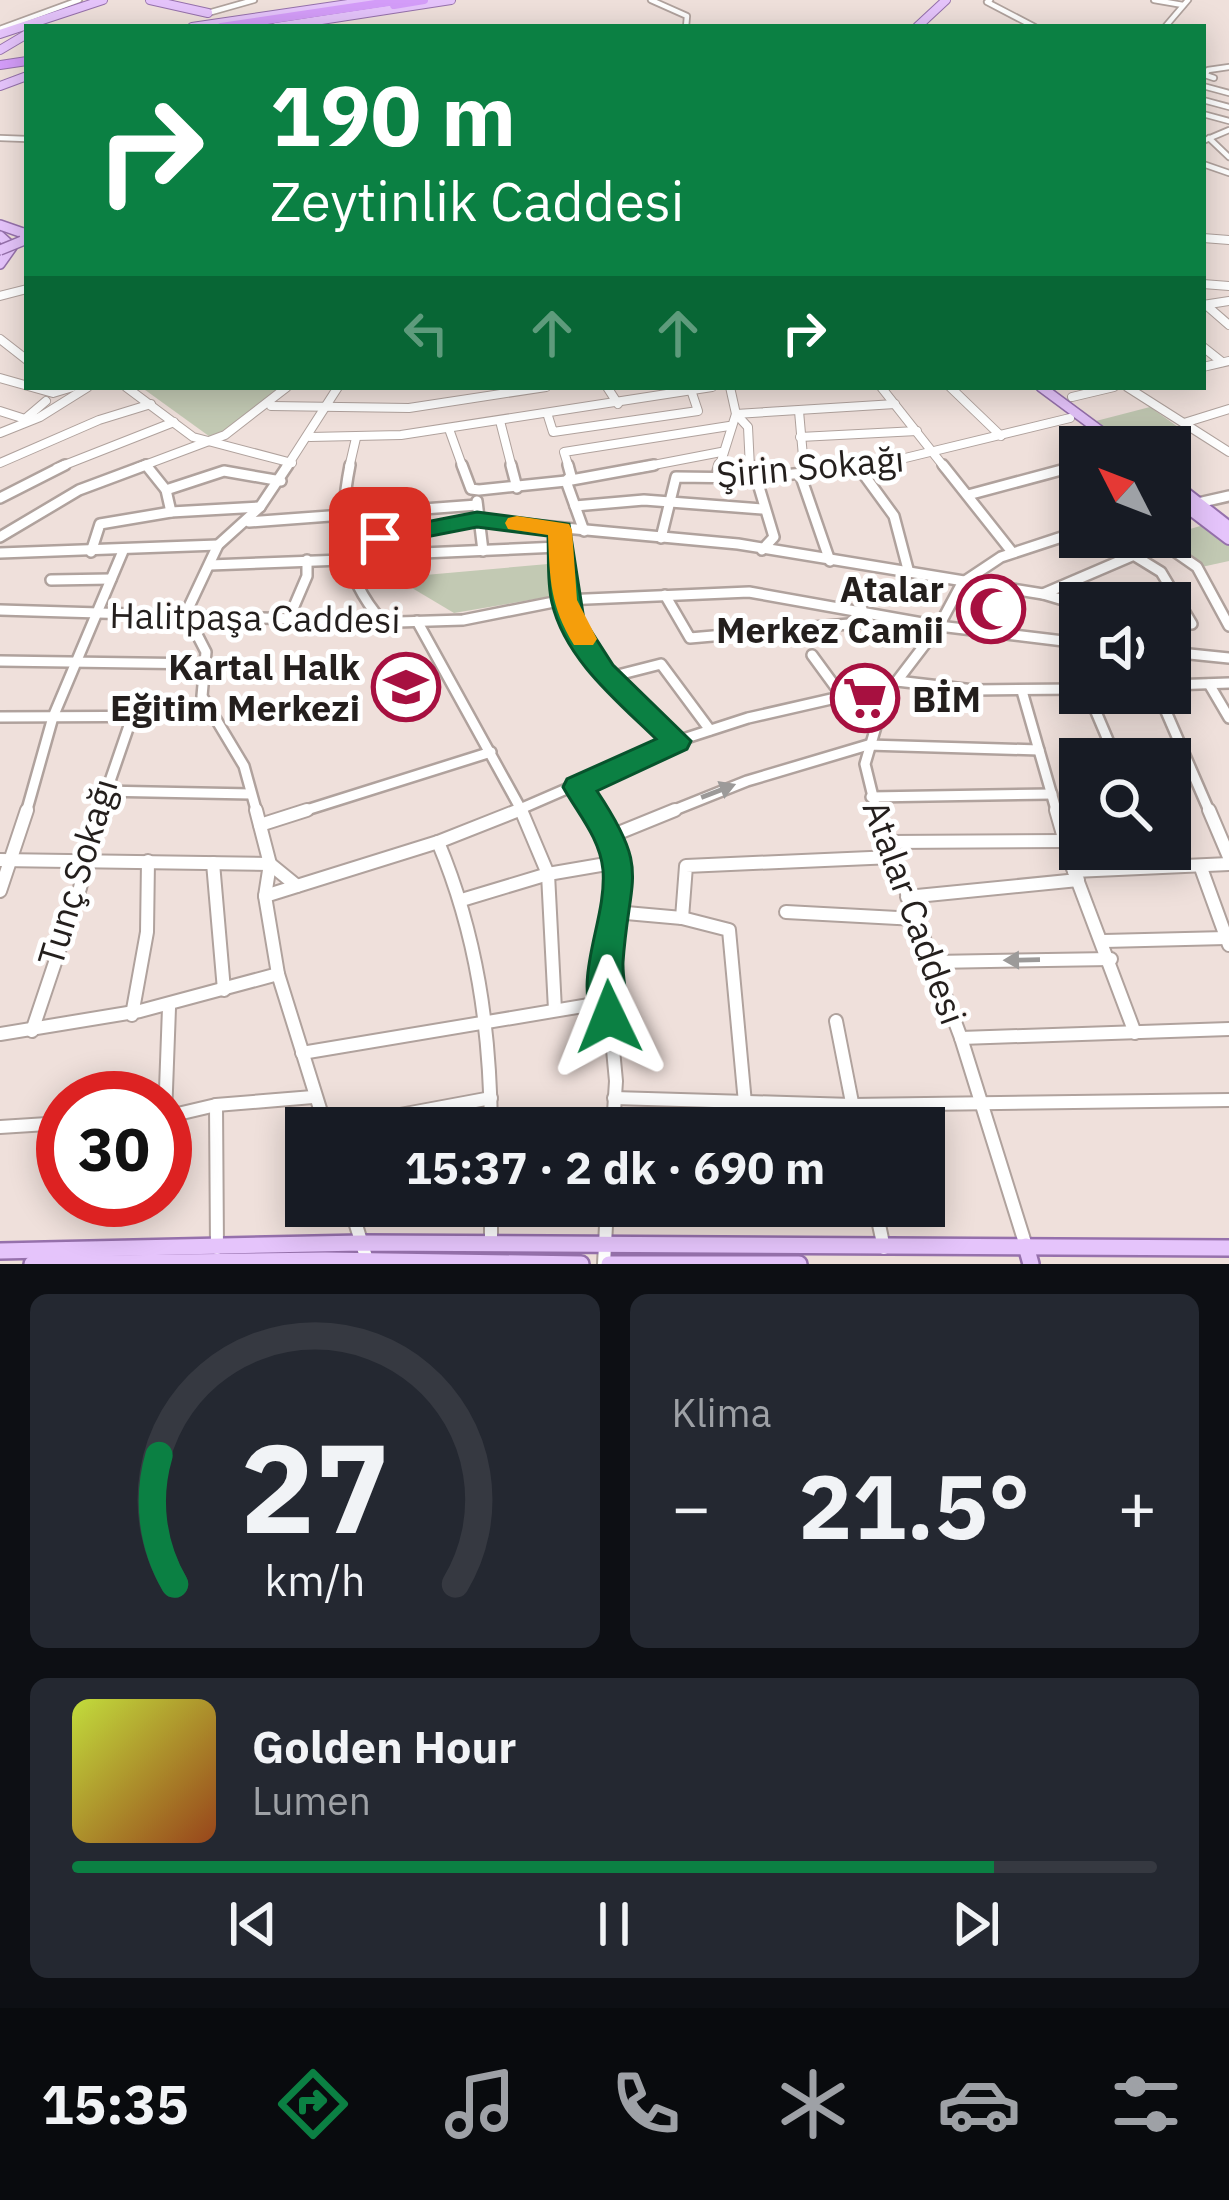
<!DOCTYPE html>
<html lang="tr">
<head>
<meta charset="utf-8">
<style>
	:root { --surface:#171b24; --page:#242831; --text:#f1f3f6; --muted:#9ea1a6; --line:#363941; --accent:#0b8043 }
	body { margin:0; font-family:"IBM Plex Sans",sans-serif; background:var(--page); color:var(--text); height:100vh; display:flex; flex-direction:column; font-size:45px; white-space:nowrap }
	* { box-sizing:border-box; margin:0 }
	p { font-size:39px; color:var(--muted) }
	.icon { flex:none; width:66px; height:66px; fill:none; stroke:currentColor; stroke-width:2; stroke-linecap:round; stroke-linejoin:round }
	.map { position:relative; height:1264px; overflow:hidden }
	.panel { display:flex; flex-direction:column; gap:30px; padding:30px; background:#0d0f14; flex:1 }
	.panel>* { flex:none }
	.top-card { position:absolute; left:24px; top:24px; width:1182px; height:366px; border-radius:0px; box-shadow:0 6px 30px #0003; background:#0b8043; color:#fff; overflow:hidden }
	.needle { width:78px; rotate:312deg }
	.fabs { position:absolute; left:1059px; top:426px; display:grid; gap:24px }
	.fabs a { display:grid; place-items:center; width:132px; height:132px; border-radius:0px; background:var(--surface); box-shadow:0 6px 30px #0003; font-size:60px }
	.speed { position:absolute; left:36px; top:1071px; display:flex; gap:24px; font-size:60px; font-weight:700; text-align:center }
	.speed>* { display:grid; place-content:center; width:156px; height:156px; border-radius:50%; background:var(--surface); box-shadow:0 6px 30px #0003; line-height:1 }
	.speed .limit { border:18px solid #d22; background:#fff; color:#111 }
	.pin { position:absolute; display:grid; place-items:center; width:102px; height:102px; color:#fff; margin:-51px; border-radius:24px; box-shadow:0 6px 18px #0006 }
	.me { position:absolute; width:132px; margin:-66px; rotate:358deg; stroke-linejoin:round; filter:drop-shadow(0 0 9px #0008) }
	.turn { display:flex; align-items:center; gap:42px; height:252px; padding:0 48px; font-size:54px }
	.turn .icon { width:156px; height:156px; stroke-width:2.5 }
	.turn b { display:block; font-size:84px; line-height:102px }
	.lanes { display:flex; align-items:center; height:114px; padding:0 48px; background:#0003; justify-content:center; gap:60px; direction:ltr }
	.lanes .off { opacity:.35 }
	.big { font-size:90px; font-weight:700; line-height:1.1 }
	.panel .widget { flex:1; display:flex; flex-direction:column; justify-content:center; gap:18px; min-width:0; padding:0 42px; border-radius:18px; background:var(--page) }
	.panel .dial { align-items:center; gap:0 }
	.dial svg { height:312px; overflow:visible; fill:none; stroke:var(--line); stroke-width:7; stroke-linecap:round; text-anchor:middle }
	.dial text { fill:var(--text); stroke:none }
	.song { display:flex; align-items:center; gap:36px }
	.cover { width:144px; height:144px; border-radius:18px; background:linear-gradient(135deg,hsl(70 70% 55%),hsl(20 70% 35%)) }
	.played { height:12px; border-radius:6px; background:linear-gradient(90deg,var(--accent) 85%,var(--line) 85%) }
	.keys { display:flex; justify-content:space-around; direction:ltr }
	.heat { display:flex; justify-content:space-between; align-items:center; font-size:66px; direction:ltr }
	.panel .tiles { flex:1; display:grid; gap:30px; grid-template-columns:1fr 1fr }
	.widget:last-child { grid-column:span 2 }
	.trip { position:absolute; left:285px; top:1107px; width:660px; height:120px; border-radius:0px; background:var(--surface); box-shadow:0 6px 30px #0003; font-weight:700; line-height:120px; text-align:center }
	.tabs { display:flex; height:192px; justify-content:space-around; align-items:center; background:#090b0e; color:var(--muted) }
	.tabs .icon { width:84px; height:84px }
	.tabs .selected { color:var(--accent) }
	.tabs b { font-size:54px; color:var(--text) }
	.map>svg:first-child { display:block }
	.green { fill:#c2c9b3 }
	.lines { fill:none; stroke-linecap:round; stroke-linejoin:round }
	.minor-far3-casing { stroke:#b0a29d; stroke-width:8 }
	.minor-far2-casing { stroke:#b0a29d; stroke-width:10 }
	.minor-far1-casing { stroke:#b0a29d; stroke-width:14 }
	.minor-casing { stroke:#b0a29d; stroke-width:16 }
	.major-far3-casing { stroke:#9671ac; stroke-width:10 }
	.major-far2-casing { stroke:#9671ac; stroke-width:12 }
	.major-far1-casing { stroke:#9671ac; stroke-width:16 }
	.major-casing { stroke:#9671ac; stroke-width:20 }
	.highway-casing { stroke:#9671ac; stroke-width:10 }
	.minor-far3 { stroke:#fff; stroke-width:4.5 }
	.minor-far2 { stroke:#fff; stroke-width:8 }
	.minor-far1 { stroke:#fff; stroke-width:9 }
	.minor { stroke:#fff; stroke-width:12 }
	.major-far3 { stroke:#e5c4fb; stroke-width:8 }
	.major-far2 { stroke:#e5c4fb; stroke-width:9 }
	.major-far1 { stroke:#e5c4fb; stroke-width:12 }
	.major { stroke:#e5c4fb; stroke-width:15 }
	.highway { stroke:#d49df9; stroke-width:8 }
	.major-bridge-casing { stroke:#9671ac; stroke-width:12; stroke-linecap:butt }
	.major-bridge { stroke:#e5c4fb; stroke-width:9 }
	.oneway { fill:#9c9a99 }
	.route { fill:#0b8043; stroke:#07532c; stroke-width:3 }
	.slow { fill:#f59e0b }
	.labels { text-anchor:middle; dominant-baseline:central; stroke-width:10; stroke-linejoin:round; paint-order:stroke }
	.street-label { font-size:36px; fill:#241f1d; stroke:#fff }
	.poi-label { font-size:36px; font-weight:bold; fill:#241f1d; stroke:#fff; text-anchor:end }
</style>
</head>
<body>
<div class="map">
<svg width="1229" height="1264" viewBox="0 0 1229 1264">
	<rect width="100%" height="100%" fill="#efe0db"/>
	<!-- green -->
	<g class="green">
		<path d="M141,387H283L271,402L213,439Z"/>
		<path d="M1150,407L1185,432L1168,438L1182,451L1170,455V447H1131L1096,421Z"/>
		<path d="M1207,524L1229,541V561L1197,568L1163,537Z"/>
		<path d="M548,564L553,596L454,613L412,588L425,575Z"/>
	</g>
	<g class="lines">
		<!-- minor-far3 casing -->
		<g class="minor-far3-casing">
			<g id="minor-far3">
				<path d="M651,0L687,16L686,27"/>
				<path d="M990,0L987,2L1035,27"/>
				<path d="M1154,0L1183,5"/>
				<path d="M208,13L254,0"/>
				<path d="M1165,27L1188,0"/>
				<path d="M0,29L79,0"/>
				<path d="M1214,78L1205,75L1208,70L1229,67"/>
				<path d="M1203,86L1229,93"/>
				<path d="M1203,100L1229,107"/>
				<path d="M1203,114L1229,121"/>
				<path d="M0,138L27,139"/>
				<path d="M1209,138L1229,157"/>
				<path d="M1203,141L1229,130"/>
				<path d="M1203,164L1229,173"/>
			</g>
		</g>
		<!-- minor-far2 casing -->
		<g class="minor-far2-casing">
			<g id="minor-far2">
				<path d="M1203,238L1229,240"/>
				<path d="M1203,284L1229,286"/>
				<path d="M0,296L27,289"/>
				<path d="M1203,305L1229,301"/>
				<path d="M1206,305L1229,325"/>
				<path d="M0,339L27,360"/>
				<path d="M1203,347L1222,362"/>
				<path d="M1203,367L1229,361"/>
				<path d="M0,378L53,393L73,387"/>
				<path d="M126,387L193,437L292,463"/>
				<path d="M607,387L618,404"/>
				<path d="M730,387L736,414L748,427L750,468"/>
				<path d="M881,387L945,468"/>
				<path d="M950,387L1001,436"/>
				<path d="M1127,387L1229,452"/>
				<path d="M1072,397L1114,387"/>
				<path d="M271,406L409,408L546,387"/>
				<path d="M0,411L25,419"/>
				<path d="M799,411L804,468"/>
				<path d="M548,416L553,432L698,411L691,390"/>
				<path d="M26,418L46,401"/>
				<path d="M500,421L512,468"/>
				<path d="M1184,423L1229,409"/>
				<path d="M449,429L463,468"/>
				<path d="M0,433L40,417L88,387"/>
				<path d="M310,437L401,435L712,387"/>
				<path d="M800,437L917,431"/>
				<path d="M0,463L99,420L151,404"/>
				<path d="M57,468L174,422"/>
				<path d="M137,468L225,435L287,387"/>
				<path d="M286,468L338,387"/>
				<path d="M349,468L356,438"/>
				<path d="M569,468L564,452L729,426"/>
				<path d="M638,468L721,452"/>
				<path d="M719,468L736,414L895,404"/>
				<path d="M864,468L1070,418"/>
				<path d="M1070,468L1080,465"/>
			</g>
		</g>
		<!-- minor-far1 casing -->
		<g class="minor-far1-casing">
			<g id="minor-far1">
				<path d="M146,465L166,490L171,512"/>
				<path d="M350,465C338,526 340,573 382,621"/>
				<path d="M462,465L471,489L479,490L566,481L654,465"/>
				<path d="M511,465L517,488"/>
				<path d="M568,465L571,476L566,481L584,531"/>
				<path d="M750,465L751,478"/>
				<path d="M804,465L805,474"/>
				<path d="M943,465L1012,552"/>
				<path d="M859,468L894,516L909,573"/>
				<path d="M800,474L830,561"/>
				<path d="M717,476L720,465"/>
				<path d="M756,477L774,537L762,550"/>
				<path d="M166,490L224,471L281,481"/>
				<path d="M968,495L1080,465"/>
				<path d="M0,498L65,465"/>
				<path d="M477,501L483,551"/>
				<path d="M1198,503L1229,496"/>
				<path d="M575,506L644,500L762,509"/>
				<path d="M249,522L477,505"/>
				<path d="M560,530C561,630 605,678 677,741"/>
				<path d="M0,537L79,490L146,465"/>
				<path d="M1154,537L1197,567L1229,626"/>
				<path d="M661,538L676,477L751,478L887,465"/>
				<path d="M343,546L477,520L738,544L1043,594"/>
				<path d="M91,552L100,524L171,512L260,507"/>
				<path d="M0,553L218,545"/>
				<path d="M1135,556L1161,572L1192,624L1170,625"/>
				<path d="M210,565L343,560"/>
				<path d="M352,577L422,553L559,547"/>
				<path d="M51,580L111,579"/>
				<path d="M665,595L690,638L860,623L862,609"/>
				<path d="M1080,605L1043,594L1162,543"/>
				<path d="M0,610L398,622L463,620L564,600L749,592L939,626L1080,643"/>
				<path d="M186,613L206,652L202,696L244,766L257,813"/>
				<path d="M186,613L218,545L260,507L288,465"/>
				<path d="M289,618L307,576V560"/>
				<path d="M417,621L523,813"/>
				<path d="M1170,652L1229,658"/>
				<path d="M812,655L842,696"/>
				<path d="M0,661L207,664"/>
				<path d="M610,677L661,664L710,730"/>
				<path d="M897,681L974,690L1080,689"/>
				<path d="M1209,684L1229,718"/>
				<path d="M1170,685L1229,683"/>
				<path d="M1022,691L1057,813"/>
				<path d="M1088,693L1116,759"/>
				<path d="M1158,693L1210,813"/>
				<path d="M0,717L213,716"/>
				<path d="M578,787L596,813"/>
				<path d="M101,791L251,794"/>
				<path d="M871,797L1052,794"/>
				<path d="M26,813L53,717L123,551"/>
				<path d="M99,813L132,717"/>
				<path d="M297,813L491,752"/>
				<path d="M511,813L677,741L748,718L888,686"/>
				<path d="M667,813L747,781L868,745L1039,750"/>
				<path d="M877,813L865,764L888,686L897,681L939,626L962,583L1001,557L1080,531"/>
			</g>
		</g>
		<!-- minor casing -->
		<g class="minor-casing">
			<g id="minor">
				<path d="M256,810L270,864L265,896L278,974L326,1128"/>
				<path d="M521,810L548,874L555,1010"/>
				<path d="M594,810L611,836L619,873L605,965L616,1081L613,1128"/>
				<path d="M876,810L961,1038L1026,1246"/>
				<path d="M1056,810L1072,866L1135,1033"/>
				<path d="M1209,810L1229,857"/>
				<path d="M260,825L307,810"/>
				<path d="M611,836L675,810"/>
				<path d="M438,842C477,935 490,1028 491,1128"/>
				<path d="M887,842L1065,841"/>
				<path d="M0,860L270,864"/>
				<path d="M213,863L224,990"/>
				<path d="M270,864L297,886"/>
				<path d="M1201,868L1229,945"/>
				<path d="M1074,871L1229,864"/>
				<path d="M0,891L27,810"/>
				<path d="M265,896L438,842L519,810"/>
				<path d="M907,897L1078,880"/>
				<path d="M465,899L548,874L618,862"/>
				<path d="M615,912L682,918L729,930L745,1103"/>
				<path d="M786,912L916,919"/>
				<path d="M682,918L686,866L893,857"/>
				<path d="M1104,941L1226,938"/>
				<path d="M933,962L1111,959"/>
				<path d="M169,1008L165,1117L216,1105L313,1097"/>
				<path d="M132,1015L147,932L148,861"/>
				<path d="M836,1021L857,1128"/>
				<path d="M32,1031L80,888L99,810"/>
				<path d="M0,1034L140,1011L278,974"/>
				<path d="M961,1038L1229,1029"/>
				<path d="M302,1053L607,1002"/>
				<path d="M614,1098L852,1105L1229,1100"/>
				<path d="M216,1105L217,1248"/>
				<path d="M0,1127L63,1123"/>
				<path d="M330,1128L491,1098"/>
				<path d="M350,1206L367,1260"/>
				<path d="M491,1206V1245"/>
				<path d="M875,1206L884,1248"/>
				<path d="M604,1264L607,1206"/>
			</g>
		</g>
		<!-- major-far3 casing -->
		<g class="major-far3-casing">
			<g id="major-far3">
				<path d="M150,0L208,13"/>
				<path d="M192,27L375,0"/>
				<path d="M276,27L451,0"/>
				<path d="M917,27L946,0"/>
				<path d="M0,34L103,0"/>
				<path d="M0,50L27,34"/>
				<path d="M0,86L27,76"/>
			</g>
		</g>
		<!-- major-far2 casing -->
		<g class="major-far2-casing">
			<g id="major-far2">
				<path d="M0,225L23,233"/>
				<path d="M0,236L12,247L0,264"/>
				<path d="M1041,387L1122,447"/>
			</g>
		</g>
		<!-- major-far1 casing -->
		<g class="major-far1-casing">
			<g id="major-far1">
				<path d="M1170,482L1229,528"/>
				<path d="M1170,493L1229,538"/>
			</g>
		</g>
		<!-- major casing -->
		<g class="major-casing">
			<g id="major">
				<path d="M1026,1246L1031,1264"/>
				<path d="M0,1251L361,1243L1229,1248"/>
				<path d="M32,1264L325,1260L581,1264"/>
				<path d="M609,1264H799"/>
			</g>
		</g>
		<!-- highway casing -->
		<g class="highway-casing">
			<g id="highway">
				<path d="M394,5L424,0"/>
				<path d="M221,27L402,0"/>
				<path d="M0,65L27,61"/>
			</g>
		</g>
		<!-- minor-far3 -->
		<use href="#minor-far3" class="minor-far3"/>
		<!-- minor-far2 -->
		<use href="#minor-far2" class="minor-far2"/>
		<!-- minor-far1 -->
		<use href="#minor-far1" class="minor-far1"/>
		<!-- minor -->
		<use href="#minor" class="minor"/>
		<!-- major-far3 -->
		<use href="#major-far3" class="major-far3"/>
		<!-- major-far2 -->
		<use href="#major-far2" class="major-far2"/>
		<!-- major-far1 -->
		<use href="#major-far1" class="major-far1"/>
		<!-- major -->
		<use href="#major" class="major"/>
		<!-- highway -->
		<use href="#highway" class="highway"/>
		<!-- major-bridge casing -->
		<g class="major-bridge-casing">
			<path id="major-bridge" d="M0,250L27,239L23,233"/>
		</g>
		<!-- major-bridge -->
		<use href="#major-bridge" class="major-bridge"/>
	</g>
	<!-- one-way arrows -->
	<defs><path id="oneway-solid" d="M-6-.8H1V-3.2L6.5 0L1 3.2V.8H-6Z" transform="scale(3)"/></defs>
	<g class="oneway">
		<use href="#oneway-solid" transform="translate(718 791) rotate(-21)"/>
		<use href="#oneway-solid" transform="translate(1022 960) rotate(179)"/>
	</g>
	<!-- route -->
	<path class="route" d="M477,512L569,524L584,620L613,665L691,741L687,749L597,791C651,872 629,874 623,962C622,984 632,1007 622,1027L609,1032L596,1027C571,977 607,922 603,870C600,838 578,814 563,787L567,779L656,739C617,701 565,659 552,603C547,582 549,558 548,536L477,527L380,546L367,538L380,531Z"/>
	<!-- slow -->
	<path class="slow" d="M517,516L569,524L572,530L577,600L597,639L593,645H574C550,605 550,581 548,535L508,529L505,523L508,518Z"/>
	<!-- icons -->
	<defs>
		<g id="mosque-ring" transform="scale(3.45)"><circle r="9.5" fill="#fff" stroke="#a71040" stroke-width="1.5"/><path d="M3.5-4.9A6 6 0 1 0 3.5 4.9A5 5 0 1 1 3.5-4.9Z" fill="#a71040"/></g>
		<g id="school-ring" transform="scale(3.45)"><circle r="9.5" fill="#fff" stroke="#a71040" stroke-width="1.5"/><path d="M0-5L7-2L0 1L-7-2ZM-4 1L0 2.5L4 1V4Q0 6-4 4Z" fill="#a71040"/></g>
		<g id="supermarket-ring" transform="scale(3.45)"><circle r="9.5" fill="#fff" stroke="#a71040" stroke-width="1.5"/><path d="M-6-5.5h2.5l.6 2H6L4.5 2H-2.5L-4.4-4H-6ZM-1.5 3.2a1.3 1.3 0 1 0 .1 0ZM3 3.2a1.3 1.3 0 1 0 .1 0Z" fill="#a71040"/></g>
	</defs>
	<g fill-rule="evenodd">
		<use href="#mosque-ring" x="991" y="609"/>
		<use href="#school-ring" x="406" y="687"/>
		<use href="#supermarket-ring" x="865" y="698"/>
	</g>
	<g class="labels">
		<!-- street labels -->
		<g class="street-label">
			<text transform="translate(810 466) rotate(-5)">Şirin Sokağı</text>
			<text transform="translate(255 617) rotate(1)">Halitpaşa Caddesi</text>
			<text transform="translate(77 872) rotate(-73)">Tunç Sokağı</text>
			<text transform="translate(915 912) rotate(70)">Atalar Caddesi</text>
		</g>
		<!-- poi labels -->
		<g class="poi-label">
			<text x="944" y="588">Atalar<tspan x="944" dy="41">Merkez Camii</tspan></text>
			<text x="360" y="666">Kartal Halk<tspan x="360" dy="41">Eğitim Merkezi</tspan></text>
			<text x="912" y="698" text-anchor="start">BİM</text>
		</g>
	</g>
</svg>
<div class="fabs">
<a><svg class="needle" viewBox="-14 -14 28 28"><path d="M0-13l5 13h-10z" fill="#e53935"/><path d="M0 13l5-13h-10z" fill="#9ea1a6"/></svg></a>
<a><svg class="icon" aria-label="sound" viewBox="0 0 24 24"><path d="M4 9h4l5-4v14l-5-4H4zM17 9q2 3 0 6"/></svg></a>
<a><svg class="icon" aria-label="search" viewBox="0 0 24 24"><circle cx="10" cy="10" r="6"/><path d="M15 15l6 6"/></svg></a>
</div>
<div class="speed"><div class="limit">30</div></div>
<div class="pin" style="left:380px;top:538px;background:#d93025"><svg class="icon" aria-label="arrive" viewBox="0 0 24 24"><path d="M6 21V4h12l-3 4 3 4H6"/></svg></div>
<svg class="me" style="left:609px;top:1017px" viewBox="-20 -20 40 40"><path d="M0-17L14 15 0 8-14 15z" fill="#0b8043" stroke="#fff" stroke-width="4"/></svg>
<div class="trip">15:37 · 2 dk · 690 m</div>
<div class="top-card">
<div class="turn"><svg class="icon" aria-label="right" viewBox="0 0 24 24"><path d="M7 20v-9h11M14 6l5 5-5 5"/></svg><div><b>190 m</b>Zeytinlik Caddesi</div></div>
<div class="lanes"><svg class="icon off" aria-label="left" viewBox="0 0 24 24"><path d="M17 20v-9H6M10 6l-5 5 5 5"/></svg><svg class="icon off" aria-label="ahead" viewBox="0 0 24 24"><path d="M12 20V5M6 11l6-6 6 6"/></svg><svg class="icon off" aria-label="ahead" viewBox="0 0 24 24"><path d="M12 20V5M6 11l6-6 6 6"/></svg><svg class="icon" aria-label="right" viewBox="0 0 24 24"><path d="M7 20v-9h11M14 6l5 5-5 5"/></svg></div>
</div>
</div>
<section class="panel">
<div class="tiles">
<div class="widget dial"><svg viewBox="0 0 100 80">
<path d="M14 69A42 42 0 1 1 86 69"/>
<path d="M14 69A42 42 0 0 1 10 36" stroke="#0b8043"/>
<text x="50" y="56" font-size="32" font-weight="700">27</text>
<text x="50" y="72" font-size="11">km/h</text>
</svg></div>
<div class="widget"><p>Klima</p>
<div class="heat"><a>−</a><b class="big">21.5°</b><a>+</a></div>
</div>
<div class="widget">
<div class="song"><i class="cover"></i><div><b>Golden Hour</b><p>Lumen</p></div></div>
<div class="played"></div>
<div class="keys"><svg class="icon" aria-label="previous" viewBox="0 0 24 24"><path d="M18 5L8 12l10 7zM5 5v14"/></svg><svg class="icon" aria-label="pause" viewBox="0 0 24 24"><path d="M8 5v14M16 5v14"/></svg><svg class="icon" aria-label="next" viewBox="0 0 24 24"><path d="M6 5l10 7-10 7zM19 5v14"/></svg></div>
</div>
</div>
</section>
<nav class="tabs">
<b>15:35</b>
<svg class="icon selected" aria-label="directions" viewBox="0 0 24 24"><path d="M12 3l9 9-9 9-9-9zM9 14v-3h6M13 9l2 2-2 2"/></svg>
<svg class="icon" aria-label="music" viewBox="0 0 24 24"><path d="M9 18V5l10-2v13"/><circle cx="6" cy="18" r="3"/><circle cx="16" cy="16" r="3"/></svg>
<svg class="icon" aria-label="phone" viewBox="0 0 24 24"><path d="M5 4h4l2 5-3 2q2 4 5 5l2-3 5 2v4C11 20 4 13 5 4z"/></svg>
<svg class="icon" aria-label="climate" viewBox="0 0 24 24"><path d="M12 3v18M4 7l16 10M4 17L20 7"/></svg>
<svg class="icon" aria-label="car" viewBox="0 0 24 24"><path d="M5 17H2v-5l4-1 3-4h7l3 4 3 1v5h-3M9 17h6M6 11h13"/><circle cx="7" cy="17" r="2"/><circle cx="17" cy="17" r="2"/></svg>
<svg class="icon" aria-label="filters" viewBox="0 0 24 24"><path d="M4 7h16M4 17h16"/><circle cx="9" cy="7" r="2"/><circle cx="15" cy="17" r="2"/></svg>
</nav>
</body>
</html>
